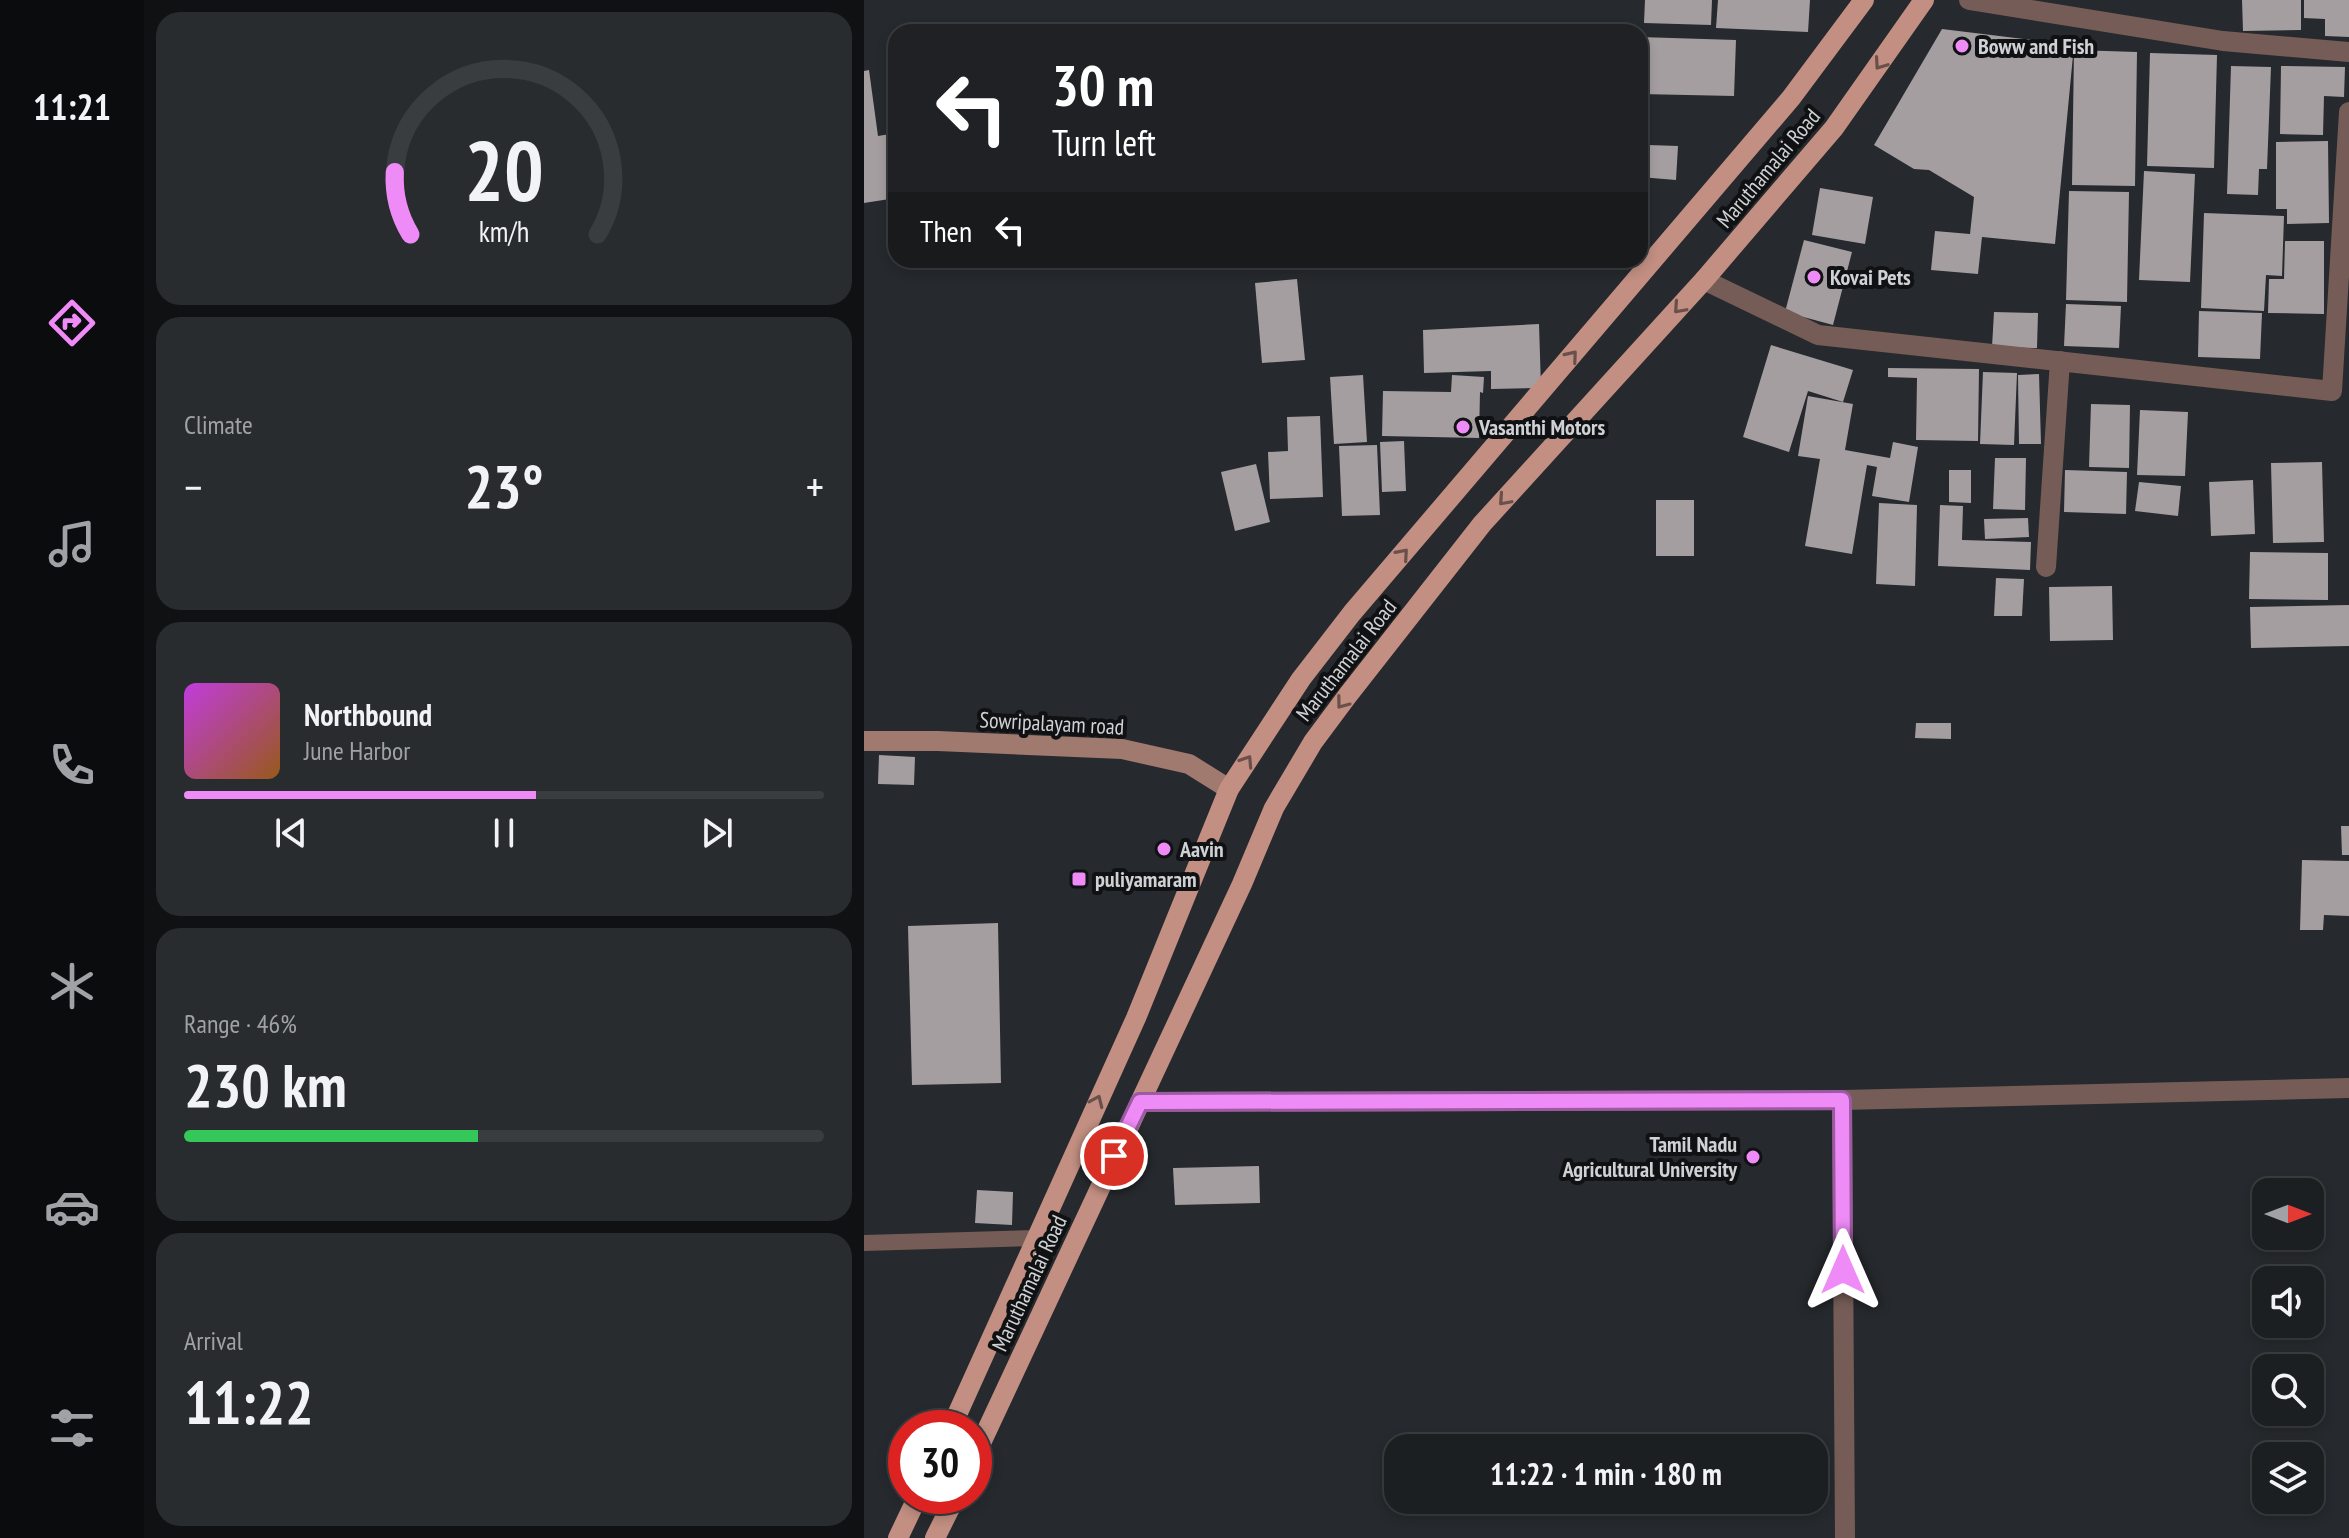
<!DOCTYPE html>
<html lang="en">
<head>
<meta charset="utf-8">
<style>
	:root { --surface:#1c1f22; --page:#292c2f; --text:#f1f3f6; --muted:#a0a2a5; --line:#3a3d40; --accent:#ef8bf7 }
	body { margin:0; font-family:"PT Sans Narrow",sans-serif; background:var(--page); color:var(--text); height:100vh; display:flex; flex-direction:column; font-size:30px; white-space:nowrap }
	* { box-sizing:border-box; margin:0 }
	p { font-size:26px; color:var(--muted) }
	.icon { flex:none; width:44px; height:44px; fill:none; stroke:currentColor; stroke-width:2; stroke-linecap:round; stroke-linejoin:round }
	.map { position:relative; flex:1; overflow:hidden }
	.drawer { display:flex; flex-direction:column; gap:12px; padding:12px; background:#0f1113; width:720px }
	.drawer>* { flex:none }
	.banner { position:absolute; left:24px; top:24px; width:760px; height:244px; border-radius:24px; box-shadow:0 4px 12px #0003,0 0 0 2px var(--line); background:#202124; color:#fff; overflow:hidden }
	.needle { width:52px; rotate:90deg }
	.fabs { position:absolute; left:1388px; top:1178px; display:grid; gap:16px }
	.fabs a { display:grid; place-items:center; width:72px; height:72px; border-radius:16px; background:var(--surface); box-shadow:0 4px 12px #0003,0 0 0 2px var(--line); font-size:40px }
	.speed { position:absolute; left:24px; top:1410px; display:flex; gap:16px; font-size:40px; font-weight:700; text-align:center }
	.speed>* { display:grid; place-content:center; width:104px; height:104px; border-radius:50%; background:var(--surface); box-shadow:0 4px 12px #0003,0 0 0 2px var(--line); line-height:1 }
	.speed .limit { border:12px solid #d22; background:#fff; color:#111 }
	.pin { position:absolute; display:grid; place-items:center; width:68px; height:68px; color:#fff; margin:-34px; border:4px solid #fff; border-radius:50%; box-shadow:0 2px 8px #0007 }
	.me { position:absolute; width:88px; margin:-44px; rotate:0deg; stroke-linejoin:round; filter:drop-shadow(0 0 6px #0008) }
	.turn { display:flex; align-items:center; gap:28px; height:168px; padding:0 32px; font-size:36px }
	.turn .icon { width:104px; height:104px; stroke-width:2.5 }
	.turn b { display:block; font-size:56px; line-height:68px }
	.then { display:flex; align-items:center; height:76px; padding:0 32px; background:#0003; gap:16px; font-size:30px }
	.big { font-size:60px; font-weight:700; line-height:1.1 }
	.drawer .widget { flex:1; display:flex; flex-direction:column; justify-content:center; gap:12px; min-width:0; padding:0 28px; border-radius:24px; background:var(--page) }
	.drawer .dial { align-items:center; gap:0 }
	.dial svg { height:208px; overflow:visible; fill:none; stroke:var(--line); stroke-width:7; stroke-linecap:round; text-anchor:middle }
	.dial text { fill:var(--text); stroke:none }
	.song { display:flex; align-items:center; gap:24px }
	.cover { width:96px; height:96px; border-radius:12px; background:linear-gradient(135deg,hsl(290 70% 55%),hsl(30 70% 35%)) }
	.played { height:8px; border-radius:4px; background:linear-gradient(90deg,var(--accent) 55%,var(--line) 55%) }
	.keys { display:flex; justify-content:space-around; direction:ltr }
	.heat { display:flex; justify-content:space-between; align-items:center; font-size:44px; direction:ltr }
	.charge { height:12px; border-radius:6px; background:linear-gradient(90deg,#34c759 46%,var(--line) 0) }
	.trip { position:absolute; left:520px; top:1434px; width:444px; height:80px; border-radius:24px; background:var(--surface); box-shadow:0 4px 12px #0003,0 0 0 2px var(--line); font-weight:700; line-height:80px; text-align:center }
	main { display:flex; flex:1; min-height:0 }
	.tabs { display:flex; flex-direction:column; width:144px; justify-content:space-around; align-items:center; background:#0b0c0e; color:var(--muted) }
	.tabs .icon { width:56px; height:56px }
	.tabs .on { color:var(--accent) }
	.tabs b { font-size:36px; color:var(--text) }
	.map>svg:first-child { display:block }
	.building { fill:#a59ea1 }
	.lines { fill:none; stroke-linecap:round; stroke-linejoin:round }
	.lane { stroke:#755c56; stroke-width:16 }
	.street { stroke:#755c56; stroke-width:20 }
	.secondary { stroke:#a0796f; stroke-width:20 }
	.primary { stroke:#c28f82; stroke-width:20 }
	.oneway { stroke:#69504a }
	.route-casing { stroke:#9b5aa1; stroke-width:20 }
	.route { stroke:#ef8bf7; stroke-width:14 }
	.poi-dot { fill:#ef8bf7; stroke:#101113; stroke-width:3 }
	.labels { text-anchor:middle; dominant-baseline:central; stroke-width:8; stroke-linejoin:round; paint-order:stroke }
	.poi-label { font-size:22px; font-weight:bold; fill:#d0d1d4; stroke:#101113; text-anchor:start }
	.street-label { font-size:22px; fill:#d0d1d4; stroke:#101113 }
</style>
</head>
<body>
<main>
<nav class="tabs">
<b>11:21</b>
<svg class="icon on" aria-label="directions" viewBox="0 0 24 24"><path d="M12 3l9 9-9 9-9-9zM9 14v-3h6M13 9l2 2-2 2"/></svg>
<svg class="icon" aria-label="music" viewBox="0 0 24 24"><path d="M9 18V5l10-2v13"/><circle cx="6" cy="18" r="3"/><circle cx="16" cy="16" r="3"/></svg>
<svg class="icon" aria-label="phone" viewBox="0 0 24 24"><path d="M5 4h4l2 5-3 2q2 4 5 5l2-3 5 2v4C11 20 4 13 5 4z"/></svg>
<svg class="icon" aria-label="climate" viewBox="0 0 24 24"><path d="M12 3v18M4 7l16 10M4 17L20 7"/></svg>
<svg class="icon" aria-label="car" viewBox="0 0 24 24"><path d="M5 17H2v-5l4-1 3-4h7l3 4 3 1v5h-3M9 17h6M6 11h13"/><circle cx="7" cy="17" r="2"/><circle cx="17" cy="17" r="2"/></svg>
<svg class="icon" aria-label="filters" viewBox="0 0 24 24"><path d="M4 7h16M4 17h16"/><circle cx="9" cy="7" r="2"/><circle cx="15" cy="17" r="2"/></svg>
</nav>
<section class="drawer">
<div class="widget dial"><svg viewBox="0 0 100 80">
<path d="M14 69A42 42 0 1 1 86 69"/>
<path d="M14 69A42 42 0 0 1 8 45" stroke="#ef8bf7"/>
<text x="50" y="56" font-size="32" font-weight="700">20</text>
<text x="50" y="72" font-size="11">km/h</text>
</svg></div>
<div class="widget"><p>Climate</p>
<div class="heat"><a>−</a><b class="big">23°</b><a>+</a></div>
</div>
<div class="widget">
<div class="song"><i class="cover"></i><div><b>Northbound</b><p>June Harbor</p></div></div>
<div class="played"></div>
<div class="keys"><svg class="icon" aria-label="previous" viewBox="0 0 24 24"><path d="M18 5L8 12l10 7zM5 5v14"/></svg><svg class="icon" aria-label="pause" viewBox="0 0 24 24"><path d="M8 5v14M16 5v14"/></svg><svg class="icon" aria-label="next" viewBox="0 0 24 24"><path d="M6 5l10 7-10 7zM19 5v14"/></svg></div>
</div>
<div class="widget"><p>Range · 46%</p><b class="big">230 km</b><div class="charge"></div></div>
<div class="widget"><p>Arrival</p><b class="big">11:22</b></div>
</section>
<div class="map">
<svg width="1485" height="1538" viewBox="0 0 1485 1538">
	<rect width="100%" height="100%" fill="#26292d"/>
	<!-- building -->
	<g class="building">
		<path d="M781,0H848L847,25L780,23Z"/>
		<path d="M854,0H946L944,32L852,28Z"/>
		<path d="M1378,0H1437V30L1379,31Z"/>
		<path d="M1440,0H1485V37L1461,36V19L1440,18Z"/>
		<path d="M1078,29L1210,45L1191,244L1118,237L1114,274L1067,270L1071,231L1106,234L1110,197L1065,170L1050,169L1010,145Z"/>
		<path d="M776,37L872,40L870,96L776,94Z"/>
		<path d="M1210,50L1273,52L1271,186L1208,185Z"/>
		<path d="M1286,53L1353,55L1350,168L1283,166Z"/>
		<path d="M1367,66L1407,67L1403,169H1395L1394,195L1363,194Z"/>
		<path d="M1417,66L1481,67L1480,97L1460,96L1459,135L1416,134Z"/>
		<path d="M5,70L14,136L32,133V198L0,203V71Z"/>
		<path d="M776,102H783V167L785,145L814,146L812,180L776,177Z"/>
		<path d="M1464,141L1465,223L1423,224V209H1412V142Z"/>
		<path d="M1280,171L1331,174L1326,282L1275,280Z"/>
		<path d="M956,188L1009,197L1001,244L948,235Z"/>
		<path d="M1205,191L1265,192L1263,302L1202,300Z"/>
		<path d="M1340,213L1420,216L1418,276L1402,275L1400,311L1337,308Z"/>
		<path d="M940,240L988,252L969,325L921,312Z"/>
		<path d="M1421,241H1460V314L1404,313L1405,279H1420Z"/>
		<path d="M433,279L441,360L398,363L391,283Z"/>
		<path d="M1202,304L1257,306L1255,348L1200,346Z"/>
		<path d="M1335,311L1398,313L1396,359L1334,357Z"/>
		<path d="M1130,312L1174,313L1173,348L1128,347Z"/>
		<path d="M675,324L677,388L627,389V371L560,373L559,330Z"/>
		<path d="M907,345L989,370L979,402L944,391L925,452L879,437Z"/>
		<path d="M1024,368L1115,369L1114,441L1052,440L1053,378L1024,377Z"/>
		<path d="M1119,372L1153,373L1150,445L1116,444Z"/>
		<path d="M1175,374L1177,444H1155L1154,375Z"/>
		<path d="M499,375L503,442L470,444L466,377Z"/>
		<path d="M588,375L620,377L619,393L616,392L615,438L518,436L519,391L587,392Z"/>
		<path d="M944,396L989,404L981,450L1026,458L1029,442L1054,447L1045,502L1008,496L1013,467L1003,465L988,554L941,546L956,459L934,456Z"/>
		<path d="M1227,404L1266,405L1265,468L1225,467Z"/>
		<path d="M1276,410L1324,412L1321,476L1273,475Z"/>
		<path d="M456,416L459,497L406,499L404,452L424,451L423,417Z"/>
		<path d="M540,441L542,491L518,492L516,442Z"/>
		<path d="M513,445L516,515L478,516L475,446Z"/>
		<path d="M1131,458H1162L1161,510L1129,509Z"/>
		<path d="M1458,462L1460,542L1409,543L1407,463Z"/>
		<path d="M392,464L406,522L371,531L357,472Z"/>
		<path d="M1085,470H1107V503L1085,502Z"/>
		<path d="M1201,470L1263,472L1262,514L1200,512Z"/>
		<path d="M1389,480L1391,534L1347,536L1345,482Z"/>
		<path d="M1275,482L1317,486L1314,516L1271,511Z"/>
		<rect x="792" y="500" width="38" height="56"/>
		<path d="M1015,503L1053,505L1051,586L1012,584Z"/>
		<path d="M1076,505L1099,506L1098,540L1167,542L1166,570L1074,566Z"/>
		<path d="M1164,518L1165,537L1121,539L1120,519Z"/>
		<path d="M1386,552L1464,553V600L1385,599Z"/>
		<path d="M1132,578L1160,579L1158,616H1130Z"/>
		<path d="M1248,586L1249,640L1186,641L1185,587Z"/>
		<path d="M1485,605V646L1387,648L1386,607Z"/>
		<path d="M1052,723H1087V739L1051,738Z"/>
		<path d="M15,755L51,757L50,785L14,784Z"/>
		<path d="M1477,826H1485V855H1478Z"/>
		<path d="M1438,860L1485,861V916L1460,915L1459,930H1436Z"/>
		<path d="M134,923L137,1083L48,1085L44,926Z"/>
		<path d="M395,1166L396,1203L311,1205L309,1168Z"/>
		<path d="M113,1190L149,1192L148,1225L111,1223Z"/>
	</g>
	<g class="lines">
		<!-- lane -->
		<path class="lane" d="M0,1243L173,1238"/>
		<!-- street -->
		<g class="street">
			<path d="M1105,0L1359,41L1485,52"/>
			<path d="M840,280L954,335L1468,391L1485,112"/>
			<path d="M1182,567L1196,361"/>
			<path d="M978,1100L981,1538"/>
			<path d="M276,1102L978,1100L1485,1088"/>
		</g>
		<!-- secondary -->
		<path class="secondary" d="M0,741H74L258,749L325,764L365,789"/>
		<!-- primary -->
		<g class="primary">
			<path d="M87,1428L272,1018L365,789L437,679L488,613L927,98L1000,0"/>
			<path d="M110,1458L378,884L410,808L449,742L484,695L618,524L840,280L970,128L1060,0"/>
			<path d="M34,1538L54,1496"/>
			<path d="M71,1538L92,1496"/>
		</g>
	</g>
	<!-- one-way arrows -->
	<defs><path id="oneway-chevron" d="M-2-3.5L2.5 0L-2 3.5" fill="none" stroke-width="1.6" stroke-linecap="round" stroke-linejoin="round" transform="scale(2)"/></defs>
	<g class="oneway">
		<use href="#oneway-chevron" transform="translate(1016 64) rotate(125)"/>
		<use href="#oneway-chevron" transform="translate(815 308) rotate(132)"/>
		<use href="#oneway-chevron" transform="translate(708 356) rotate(-50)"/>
		<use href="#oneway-chevron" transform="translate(640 500) rotate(132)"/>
		<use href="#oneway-chevron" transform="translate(539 554) rotate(-49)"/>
		<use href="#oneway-chevron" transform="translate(478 703) rotate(127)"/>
		<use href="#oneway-chevron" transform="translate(383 761) rotate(-57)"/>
		<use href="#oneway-chevron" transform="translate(233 1101) rotate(-66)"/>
	</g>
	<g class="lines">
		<!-- route casing -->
		<g class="route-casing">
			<path id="route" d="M250,1156L276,1102L978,1100L979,1270"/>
		</g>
		<!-- route -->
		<use href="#route" class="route"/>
	</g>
	<!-- markers -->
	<g class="poi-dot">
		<circle cx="1098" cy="46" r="8"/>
		<circle cx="950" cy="277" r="8"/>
		<circle cx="599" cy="427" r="8"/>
		<circle cx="300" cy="849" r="8"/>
		<rect x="207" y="871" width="16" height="16" rx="4"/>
		<circle cx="889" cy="1157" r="8"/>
	</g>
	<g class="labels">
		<!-- poi labels -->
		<g class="poi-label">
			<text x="1114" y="46">Boww and Fish</text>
			<text x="966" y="277">Kovai Pets</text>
			<text x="615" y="427">Vasanthi Motors</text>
			<text x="316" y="849">Aavin</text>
			<text x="231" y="879">puliyamaram</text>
			<text x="873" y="1144" text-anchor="end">Tamil Nadu<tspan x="873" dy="25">Agricultural University</tspan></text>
		</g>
		<!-- street labels -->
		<g class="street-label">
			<text transform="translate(904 168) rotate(-50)">Maruthamalai Road</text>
			<text transform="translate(482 660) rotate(-52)">Maruthamalai Road</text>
			<text transform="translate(188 723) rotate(3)">Sowripalayam road</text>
			<text transform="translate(165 1283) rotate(-65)">Maruthamalai Road</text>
		</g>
	</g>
</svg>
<div class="fabs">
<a><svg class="needle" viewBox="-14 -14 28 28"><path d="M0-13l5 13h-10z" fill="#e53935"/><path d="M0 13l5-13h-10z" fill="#a0a2a5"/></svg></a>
<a><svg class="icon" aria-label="sound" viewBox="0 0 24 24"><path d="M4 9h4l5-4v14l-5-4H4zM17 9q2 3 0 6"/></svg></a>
<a><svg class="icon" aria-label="search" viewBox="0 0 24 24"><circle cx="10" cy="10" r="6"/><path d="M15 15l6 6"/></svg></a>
<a><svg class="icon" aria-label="layers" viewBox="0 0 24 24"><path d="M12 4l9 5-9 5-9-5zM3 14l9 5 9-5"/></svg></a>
</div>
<div class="speed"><div class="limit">30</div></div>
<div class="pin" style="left:250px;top:1156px;background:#d93025"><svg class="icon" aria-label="arrive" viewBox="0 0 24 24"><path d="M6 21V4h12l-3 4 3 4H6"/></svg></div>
<svg class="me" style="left:979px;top:1270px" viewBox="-20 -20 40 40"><path d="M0-17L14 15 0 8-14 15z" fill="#ef8bf7" stroke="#fff" stroke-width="4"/></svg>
<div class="trip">11:22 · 1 min · 180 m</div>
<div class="banner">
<div class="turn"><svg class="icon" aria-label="left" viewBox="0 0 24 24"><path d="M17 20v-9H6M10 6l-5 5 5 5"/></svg><div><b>30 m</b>Turn left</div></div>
<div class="then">Then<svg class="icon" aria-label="left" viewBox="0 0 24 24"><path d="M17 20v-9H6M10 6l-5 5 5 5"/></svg></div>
</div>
</div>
</main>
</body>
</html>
